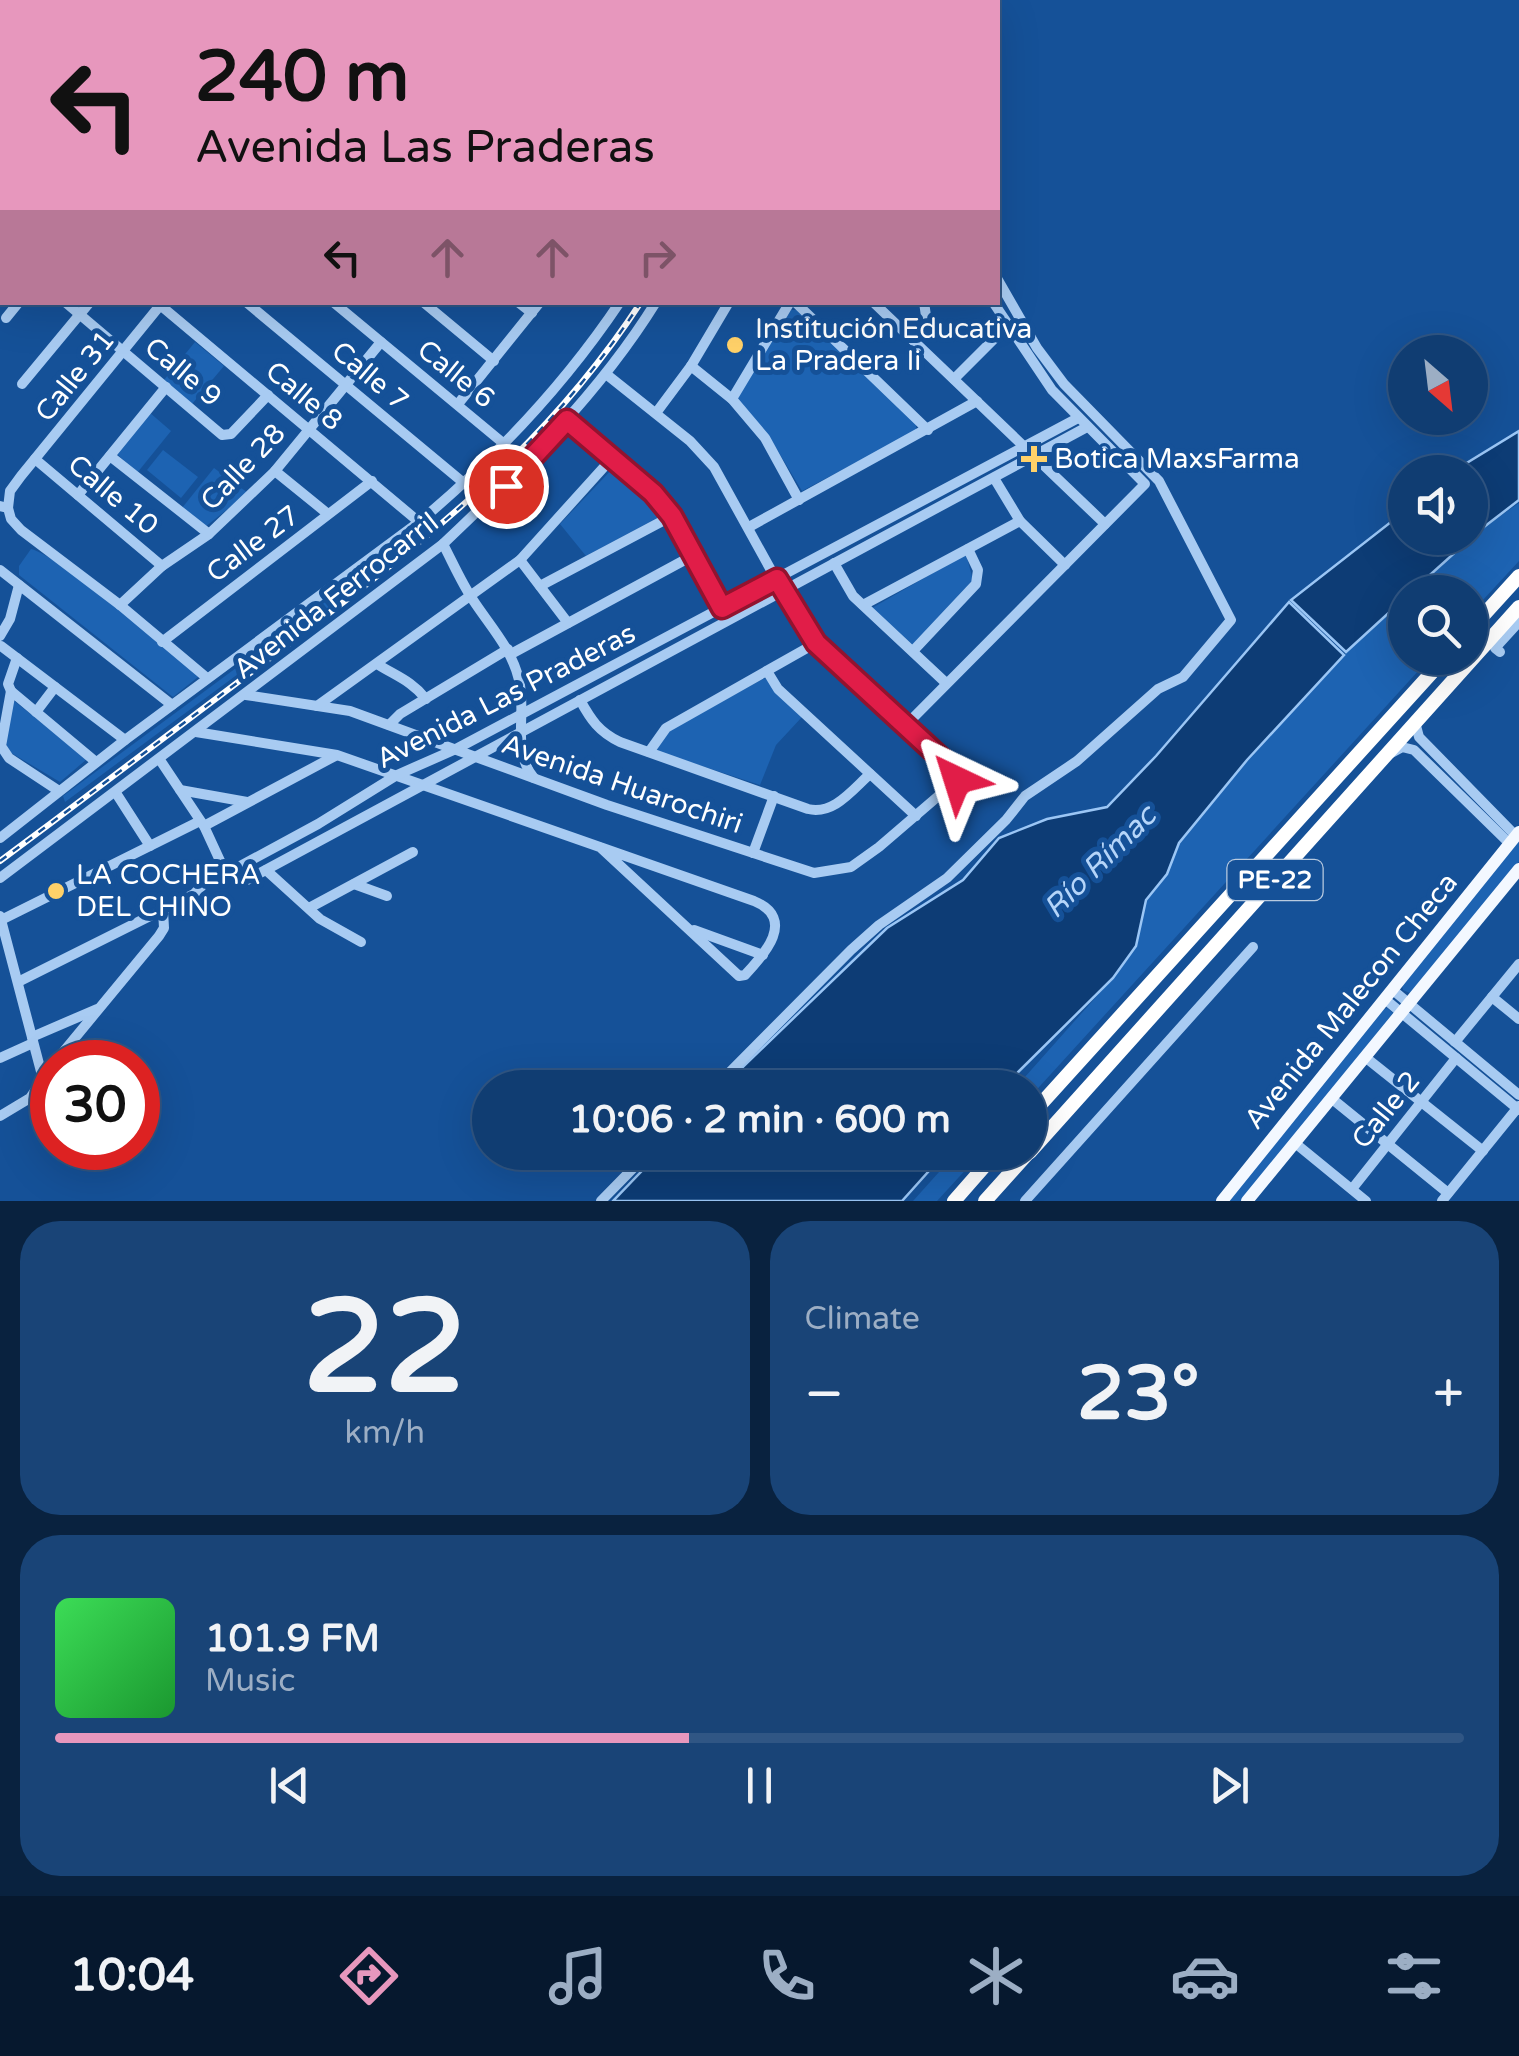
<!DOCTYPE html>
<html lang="en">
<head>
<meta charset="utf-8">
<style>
	:root { --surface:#103d72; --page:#194477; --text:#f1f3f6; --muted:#9caec4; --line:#305684; --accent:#e797bd }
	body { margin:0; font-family:"Varela Round",sans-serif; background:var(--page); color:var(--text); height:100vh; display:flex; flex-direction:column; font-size:38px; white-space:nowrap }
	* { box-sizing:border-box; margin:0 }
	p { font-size:32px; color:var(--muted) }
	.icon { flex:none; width:55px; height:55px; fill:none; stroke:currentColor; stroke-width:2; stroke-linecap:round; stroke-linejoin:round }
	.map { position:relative; height:1201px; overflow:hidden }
	.side { display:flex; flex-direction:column; gap:20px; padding:20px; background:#09223f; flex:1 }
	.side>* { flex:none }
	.banner { position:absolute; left:0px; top:0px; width:1000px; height:305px; box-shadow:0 10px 40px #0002,0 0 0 2px var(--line); background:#e797bd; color:#111; overflow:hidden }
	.needle { width:65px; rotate:152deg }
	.buttons { position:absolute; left:1388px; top:335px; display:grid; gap:20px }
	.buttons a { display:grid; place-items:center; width:100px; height:100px; border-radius:50%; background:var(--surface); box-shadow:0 10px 40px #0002,0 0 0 2px var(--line); font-size:50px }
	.speed { position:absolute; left:30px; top:1040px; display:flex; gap:20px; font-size:50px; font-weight:700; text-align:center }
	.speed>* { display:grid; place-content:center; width:130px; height:130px; border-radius:50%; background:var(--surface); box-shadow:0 10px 40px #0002,0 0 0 2px var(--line); line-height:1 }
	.speed .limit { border:15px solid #d22; background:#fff; color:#111 }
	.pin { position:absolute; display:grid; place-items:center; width:85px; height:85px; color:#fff; margin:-42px; border:5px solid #fff; border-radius:50%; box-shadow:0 2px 10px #0007 }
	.me { position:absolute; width:110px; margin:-55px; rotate:319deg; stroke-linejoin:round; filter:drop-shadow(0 0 8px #0008) }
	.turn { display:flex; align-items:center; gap:35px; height:210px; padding:0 30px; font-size:45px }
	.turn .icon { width:130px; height:130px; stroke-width:2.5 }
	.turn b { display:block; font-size:70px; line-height:85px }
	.lanes { display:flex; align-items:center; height:95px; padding:0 30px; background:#0003; justify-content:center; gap:50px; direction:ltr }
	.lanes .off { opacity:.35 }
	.big { font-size:75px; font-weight:700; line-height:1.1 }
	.side .widget { flex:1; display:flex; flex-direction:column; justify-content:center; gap:15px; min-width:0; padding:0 35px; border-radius:40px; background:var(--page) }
	.side .dial { align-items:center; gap:0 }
	.dial b { font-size:130px; line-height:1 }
	.song { display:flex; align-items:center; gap:30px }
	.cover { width:120px; height:120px; border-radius:15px; background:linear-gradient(135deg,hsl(130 70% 55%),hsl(130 70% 35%)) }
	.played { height:10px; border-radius:5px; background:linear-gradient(90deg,var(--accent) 45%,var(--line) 45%) }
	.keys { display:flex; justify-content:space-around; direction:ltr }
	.heat { display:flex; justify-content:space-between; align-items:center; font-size:55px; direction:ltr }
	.side .tiles { flex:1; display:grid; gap:20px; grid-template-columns:1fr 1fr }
	.widget:last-child { grid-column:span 2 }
	.trip { position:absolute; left:472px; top:1070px; width:575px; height:100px; border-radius:50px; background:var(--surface); box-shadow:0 10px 40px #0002,0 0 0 2px var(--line); font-weight:700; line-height:100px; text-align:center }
	.tabs { display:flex; height:160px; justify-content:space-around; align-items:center; background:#06182e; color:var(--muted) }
	.tabs .icon { width:70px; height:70px }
	.tabs .current { color:var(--accent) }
	.tabs b { font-size:45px; color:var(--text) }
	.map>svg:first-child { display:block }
	.green { fill:#1d63b2 }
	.water { fill:#0d3c75; stroke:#9bc6f5; stroke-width:2.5 }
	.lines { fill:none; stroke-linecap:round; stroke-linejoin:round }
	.minor { stroke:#a8cbf2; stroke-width:10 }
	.major { stroke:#f3f8ff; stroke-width:12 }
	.highway { stroke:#fff; stroke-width:14 }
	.rail-casing { stroke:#fff; stroke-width:6 }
	.rail { stroke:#155198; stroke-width:2.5; stroke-dasharray:8; stroke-linecap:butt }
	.route-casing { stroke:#92132f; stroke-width:25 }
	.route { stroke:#e11d48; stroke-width:18 }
	.poi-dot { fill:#ffd169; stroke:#155198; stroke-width:4 }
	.labels { text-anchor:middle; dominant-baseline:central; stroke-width:10; stroke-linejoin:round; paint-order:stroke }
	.shield { fill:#155198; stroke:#b9cbe0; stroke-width:2.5 }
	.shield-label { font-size:25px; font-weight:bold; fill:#fff }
	.poi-label { font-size:28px; fill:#fff; stroke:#155198; text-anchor:start }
	.street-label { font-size:28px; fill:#fff; stroke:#155198 }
	.water-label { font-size:30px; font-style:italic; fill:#b5d5f9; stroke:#155198 }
</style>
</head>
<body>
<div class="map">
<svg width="1519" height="1201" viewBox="0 0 1519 1201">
	<rect width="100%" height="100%" fill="#155198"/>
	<!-- green -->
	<g class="green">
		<path d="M791,310H798L916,423V431L802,491L767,433L738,400L739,392Z"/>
		<path d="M195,342L224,366L192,404L164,380Z"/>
		<path d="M149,412L171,431L137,473L116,453Z"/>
		<path d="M163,450L198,477L181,498L147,470Z"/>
		<path d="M616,465L649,496L663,515L586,556L560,524Z"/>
		<path d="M214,468L248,493L205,527L182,508Z"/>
		<path d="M1519,503V561L1470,614V592H1412L1480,530Z"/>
		<path d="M412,538L415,543L65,802L63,796Z"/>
		<path d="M31,549C58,555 177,653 198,677L173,697L19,575V566Z"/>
		<path d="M966,554L973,580L913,645L872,608Z"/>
		<path d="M1405,599V658H1430L1030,1097V1088H1015L1113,978L1136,946L1146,900L1167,874L1179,843L1247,760L1344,655Z"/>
		<path d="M765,678L802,717L776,745L760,785L656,751L668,731Z"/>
		<path d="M13,700L87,759L60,782L8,751L5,740Z"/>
		<path d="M1519,841V862L1412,994L1403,990L1402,985Z"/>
		<path d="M1387,1008L1393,1013L1243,1201H1226L1382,1010Z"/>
		<path d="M957,1152L981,1153L937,1201H913Z"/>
	</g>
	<!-- water -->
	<g class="water">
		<path d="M1519,431V500L1480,530L1411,592H1405V598L1346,652L1291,600L1405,511V538H1470V472H1452Z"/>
		<path d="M1289,602L1344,655L1247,760L1179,843L1167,874L1146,900L1136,946L1113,978L1003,1087L721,1088L887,928L963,880L999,838L1047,819L1107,807L1156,756Z"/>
		<path d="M659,1153V1152L945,1153L902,1201H613Z"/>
	</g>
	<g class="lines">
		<!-- minor -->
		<g class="minor">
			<path d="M65,0L68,2"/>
			<path d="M208,0L212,2"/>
			<path d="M284,0L288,2"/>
			<path d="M580,0L583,2"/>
			<path d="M679,0L682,2"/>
			<path d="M835,0L836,2"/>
			<path d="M106,2V0"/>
			<path d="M164,2L167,0"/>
			<path d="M343,2L345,0"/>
			<path d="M414,2L416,0"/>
			<path d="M484,2L486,0"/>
			<path d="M772,2L774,0"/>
			<path d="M822,2L824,0"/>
			<path d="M0,27L2,29"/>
			<path d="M0,105L2,107"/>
			<path d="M0,184L2,186"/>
			<path d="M0,212L2,208"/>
			<path d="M65,302L222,435L231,434L268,395"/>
			<path d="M246,302L465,484"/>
			<path d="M333,302L503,443"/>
			<path d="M423,302L494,361"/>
			<path d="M518,302L532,313"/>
			<path d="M795,302L928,430"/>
			<path d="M873,302L1105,524"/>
			<path d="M160,305L419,522"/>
			<path d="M6,318L19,302"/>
			<path d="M913,340L926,316L924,302"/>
			<path d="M691,366L732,399L765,438L799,500"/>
			<path d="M954,379L1006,327"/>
			<path d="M22,384L90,302"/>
			<path d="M732,399L790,302"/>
			<path d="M458,404L540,302"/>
			<path d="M656,413L691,366L729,302"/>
			<path d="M567,420L653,493L672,516L723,611"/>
			<path d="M110,456L209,534"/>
			<path d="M35,459L162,566"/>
			<path d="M275,471L328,514"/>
			<path d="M994,478L1020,521L1065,565"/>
			<path d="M78,495L166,387"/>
			<path d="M0,506L8,508L11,519L21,530L120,605L207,678"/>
			<path d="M8,508L10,491L21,476L162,303"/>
			<path d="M749,527L977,401"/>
			<path d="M443,544C453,563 461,582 473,600C490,626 512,649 519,680C527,713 511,751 534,778"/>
			<path d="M520,560L568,623"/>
			<path d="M834,563L853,596L946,683"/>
			<path d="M0,570L172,705"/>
			<path d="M540,586L672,516"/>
			<path d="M120,605L162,566L209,534L275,471L381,342"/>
			<path d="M863,605L1020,521"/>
			<path d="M0,636L10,619L19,585"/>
			<path d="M162,642L372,481"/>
			<path d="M1,646L125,740"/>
			<path d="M913,651L976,584L978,570L968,549"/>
			<path d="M1500,652L1495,648L1519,622"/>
			<path d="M511,654L692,556"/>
			<path d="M377,664C396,676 412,681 426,699"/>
			<path d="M767,671L778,689L916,816"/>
			<path d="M11,691L8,684L17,658"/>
			<path d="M246,695L350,711L607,805L814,873L851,867L879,847L957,780L955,772L816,643L798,619L714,467L690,441L606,374"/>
			<path d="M580,700C591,720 599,732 620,742L808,809C834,815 852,790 870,774"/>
			<path d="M317,706L520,560L613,457"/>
			<path d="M36,712L55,687"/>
			<path d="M1415,722L1419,737L1516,836"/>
			<path d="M389,725L400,714L508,649"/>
			<path d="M906,725L1145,484L1052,390L993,302"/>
			<path d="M196,732L337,755L754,901C797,919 764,955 745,975L739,976L600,847"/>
			<path d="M649,752L666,728L816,643"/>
			<path d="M1391,753L1402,747L1414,750L1509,843"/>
			<path d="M160,760L204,826L222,865L241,880H247L1087,427"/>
			<path d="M180,790L247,802"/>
			<path d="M59,791L9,758L1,746L11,691L96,762"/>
			<path d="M116,793L150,846"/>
			<path d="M204,826L335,756"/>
			<path d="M0,838L125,740L419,522C494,459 565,384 620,302"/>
			<path d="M753,853L774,796"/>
			<path d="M233,870L318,824L397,775L456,749L1078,418"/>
			<path d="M266,870L320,919L361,942"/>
			<path d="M0,878L443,544C521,470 599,394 656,302"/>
			<path d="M354,884L387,896"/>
			<path d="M309,908L413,852"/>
			<path d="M0,916L43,1079"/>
			<path d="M1,920L200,821"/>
			<path d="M694,930L763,955"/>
			<path d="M18,982L194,894L222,865"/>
			<path d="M1394,991L1519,1095"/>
			<path d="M1492,997L1519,1019"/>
			<path d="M1386,1000L1519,1110"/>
			<path d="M32,1037L97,1009"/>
			<path d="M1455,1042L1519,964"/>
			<path d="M1365,1057L1483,1151"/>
			<path d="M0,1058L33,1043"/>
			<path d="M55,1062L159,936L164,928L163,910"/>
			<path d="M714,1088L851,950L879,925L947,878L1006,820L1025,796L1077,761L1158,689L1183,677L1231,620L1159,481L1064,384L1037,348L998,280"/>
			<path d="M1331,1098L1448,1193"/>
			<path d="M0,1116L30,1098L52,1066"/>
			<path d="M1295,1143L1366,1201"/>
			<path d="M1352,1189L1456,1058"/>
			<path d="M601,1201L649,1152"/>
			<path d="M1025,1201L1253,947"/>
			<path d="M1442,1201L1519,1106"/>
		</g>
		<!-- major -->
		<g class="major">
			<path d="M0,4L4,0"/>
			<path d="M1222,1201L1519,832"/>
			<path d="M1247,1201L1519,869"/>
		</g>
		<!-- highway -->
		<g class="highway">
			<path d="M1470,630L1519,576"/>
			<path d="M1030,1116L1445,658"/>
			<path d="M1030,1152L1519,607"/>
			<path d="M954,1201L997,1152"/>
			<path d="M985,1201L1029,1152"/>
		</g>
		<!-- rail casing -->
		<g class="rail-casing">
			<g id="rail">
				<path d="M791,2L792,0"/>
				<path d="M0,861C89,795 177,728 266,661C410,552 540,457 641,302"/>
			</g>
		</g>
		<!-- rail -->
		<use href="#rail" class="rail"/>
	</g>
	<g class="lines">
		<!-- route casing -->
		<g class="route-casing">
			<path id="route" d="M506,486L567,420L653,493L672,516L722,608L777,579L816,643L956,772L957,780"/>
		</g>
		<!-- route -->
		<use href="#route" class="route"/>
	</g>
	<!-- markers -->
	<g class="poi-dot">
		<circle cx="735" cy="345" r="10"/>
		<path d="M1029 444h10v10h10v10h-10v10h-10v-10h-10v-10h10z"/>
		<circle cx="56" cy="891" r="10"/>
	</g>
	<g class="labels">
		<!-- shield labels -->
		<rect class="shield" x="1227.5" y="860" width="95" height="40" rx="8"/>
		<g class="shield-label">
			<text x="1275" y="880">PE-22</text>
		</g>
		<!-- poi labels -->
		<g class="poi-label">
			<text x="755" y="329">Institución Educativa<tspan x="755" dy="32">La Pradera Ii</tspan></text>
			<text x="1054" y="459">Botica MaxsFarma</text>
			<text x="76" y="875">LA COCHERA<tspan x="76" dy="32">DEL CHINO</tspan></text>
		</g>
		<!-- street labels -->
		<g class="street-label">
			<text transform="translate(183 372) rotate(40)">Calle 9</text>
			<text transform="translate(456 374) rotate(39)">Calle 6</text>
			<text transform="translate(75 376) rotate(-51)">Calle 31</text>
			<text transform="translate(370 376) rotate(40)">Calle 7</text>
			<text transform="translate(304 396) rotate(40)">Calle 8</text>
			<text transform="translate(243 467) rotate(-46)">Calle 28</text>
			<text transform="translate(113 495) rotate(40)">Calle 10</text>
			<text transform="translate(253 544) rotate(-37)">Calle 27</text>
			<text transform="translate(336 596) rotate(-38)">Avenida Ferrocarril</text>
			<text transform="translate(506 696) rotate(-27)">Avenida Las Praderas</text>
			<text transform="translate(622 784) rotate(19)">Avenida Huarochiri</text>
			<text transform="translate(1351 1001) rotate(-51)">Avenida Malecon Checa</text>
			<text transform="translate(1386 1110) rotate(-51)">Calle 2</text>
		</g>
		<!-- water labels -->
		<g class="water-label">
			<text transform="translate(1100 862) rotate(-45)">Río Rímac</text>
		</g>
	</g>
</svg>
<div class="buttons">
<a><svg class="needle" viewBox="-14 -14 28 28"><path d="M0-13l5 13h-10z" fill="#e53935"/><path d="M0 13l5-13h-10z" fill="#9caec4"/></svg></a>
<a><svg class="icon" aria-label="sound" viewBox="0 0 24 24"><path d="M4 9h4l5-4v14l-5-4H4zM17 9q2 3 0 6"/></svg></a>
<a><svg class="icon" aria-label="search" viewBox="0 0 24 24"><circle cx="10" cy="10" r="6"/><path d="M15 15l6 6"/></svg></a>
</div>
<div class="speed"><div class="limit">30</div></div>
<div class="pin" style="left:506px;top:486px;background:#d93025"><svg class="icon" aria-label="arrive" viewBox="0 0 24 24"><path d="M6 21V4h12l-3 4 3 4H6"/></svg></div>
<svg class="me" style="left:957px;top:780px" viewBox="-20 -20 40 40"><path d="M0-17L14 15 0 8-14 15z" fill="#e11d48" stroke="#fff" stroke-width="4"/></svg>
<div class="trip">10:06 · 2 min · 600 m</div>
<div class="banner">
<div class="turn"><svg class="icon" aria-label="left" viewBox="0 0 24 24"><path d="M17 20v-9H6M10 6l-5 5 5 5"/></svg><div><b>240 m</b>Avenida Las Praderas</div></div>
<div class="lanes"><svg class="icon" aria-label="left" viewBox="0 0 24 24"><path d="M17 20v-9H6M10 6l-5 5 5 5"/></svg><svg class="icon off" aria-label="ahead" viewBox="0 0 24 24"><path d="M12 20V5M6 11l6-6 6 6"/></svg><svg class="icon off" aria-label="ahead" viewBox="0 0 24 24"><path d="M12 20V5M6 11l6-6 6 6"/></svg><svg class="icon off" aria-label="right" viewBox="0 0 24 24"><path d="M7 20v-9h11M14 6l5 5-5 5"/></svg></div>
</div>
</div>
<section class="side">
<div class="tiles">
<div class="widget dial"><b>22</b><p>km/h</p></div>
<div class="widget"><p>Climate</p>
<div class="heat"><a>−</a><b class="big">23°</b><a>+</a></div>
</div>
<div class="widget">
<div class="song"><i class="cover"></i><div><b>101.9 FM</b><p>Music</p></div></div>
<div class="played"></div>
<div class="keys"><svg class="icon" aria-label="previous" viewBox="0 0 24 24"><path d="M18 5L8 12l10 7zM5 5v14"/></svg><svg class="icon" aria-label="pause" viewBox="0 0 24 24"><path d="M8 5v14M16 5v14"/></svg><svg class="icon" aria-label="next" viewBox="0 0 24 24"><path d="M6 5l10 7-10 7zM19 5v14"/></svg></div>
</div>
</div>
</section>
<nav class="tabs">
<b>10:04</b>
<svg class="icon current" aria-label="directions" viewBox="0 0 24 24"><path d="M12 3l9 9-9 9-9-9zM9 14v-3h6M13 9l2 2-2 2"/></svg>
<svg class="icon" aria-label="music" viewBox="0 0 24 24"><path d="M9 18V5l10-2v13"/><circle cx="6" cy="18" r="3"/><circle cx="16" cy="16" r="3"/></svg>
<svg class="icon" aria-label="phone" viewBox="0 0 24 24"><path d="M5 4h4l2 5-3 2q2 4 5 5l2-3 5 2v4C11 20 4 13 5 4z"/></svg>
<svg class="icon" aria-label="climate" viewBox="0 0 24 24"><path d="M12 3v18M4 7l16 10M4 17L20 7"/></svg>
<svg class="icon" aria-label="car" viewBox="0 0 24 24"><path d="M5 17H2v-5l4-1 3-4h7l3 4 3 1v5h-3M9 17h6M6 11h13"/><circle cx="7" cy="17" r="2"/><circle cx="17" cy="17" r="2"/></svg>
<svg class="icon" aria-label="filters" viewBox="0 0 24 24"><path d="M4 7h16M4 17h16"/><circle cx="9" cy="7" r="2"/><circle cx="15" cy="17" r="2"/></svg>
</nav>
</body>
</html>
